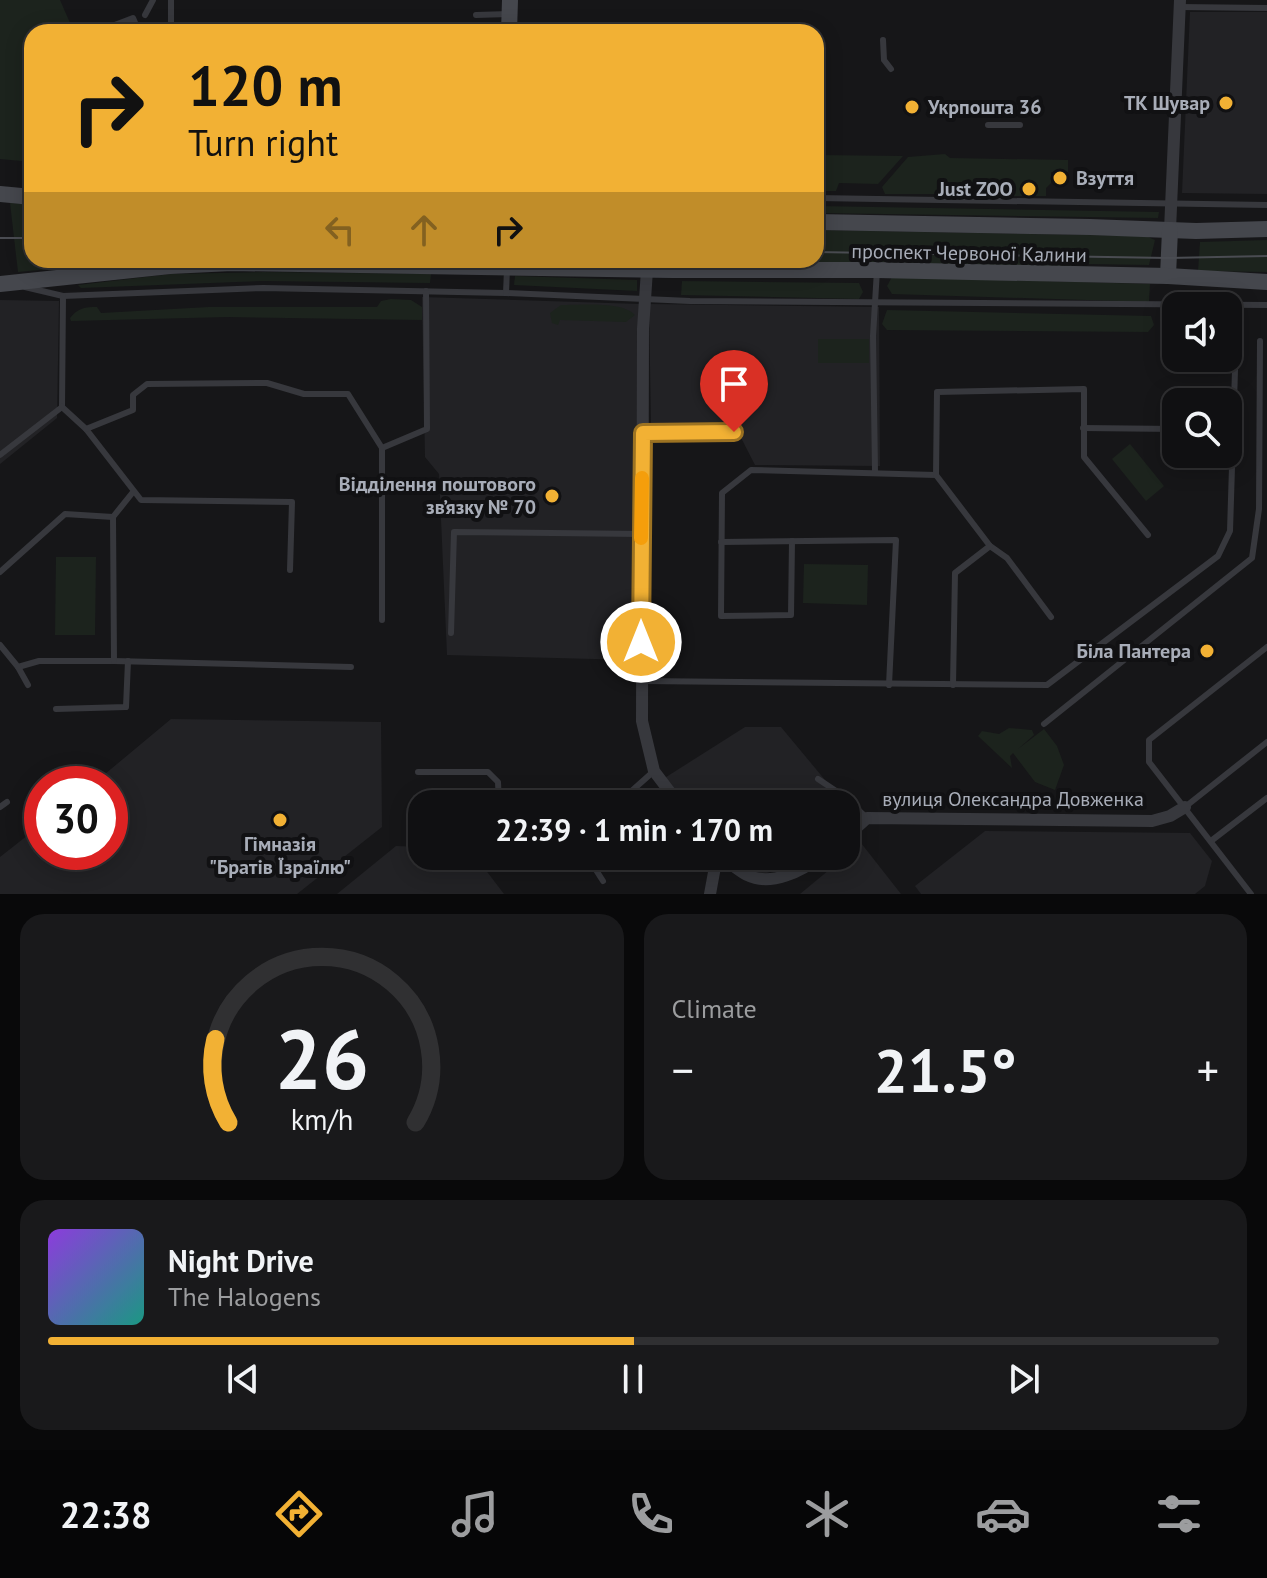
<!DOCTYPE html>
<html lang="en">
<head>
<meta charset="utf-8">
<style>
	:root { --surface:#101012; --page:#19191b; --text:#f1f3f6; --muted:#9c9d9f; --line:#303032; --accent:#f2b134 }
	body { margin:0; font-family:"PT Sans",sans-serif; background:var(--page); color:var(--text); height:100vh; display:flex; flex-direction:column; font-size:30px; white-space:nowrap }
	* { box-sizing:border-box; margin:0 }
	p { font-size:26px; color:var(--muted) }
	.icon { flex:none; width:44px; height:44px; fill:none; stroke:currentColor; stroke-width:2; stroke-linecap:round; stroke-linejoin:round }
	.map { position:relative; height:894px; overflow:hidden }
	.details { display:flex; flex-direction:column; gap:20px; padding:20px; background:#09090a; flex:1 }
	.details>* { flex:none }
	.banner { position:absolute; left:24px; top:24px; width:800px; height:244px; border-radius:24px; box-shadow:0 4px 20px #0003,0 0 0 2px var(--line); background:#f2b134; color:#111; overflow:hidden }
	.buttons { position:absolute; left:1162px; top:292px; display:grid; gap:16px }
	.buttons a { display:grid; place-items:center; width:80px; height:80px; border-radius:16px; background:var(--surface); box-shadow:0 4px 20px #0003,0 0 0 2px var(--line); font-size:40px }
	.speed { position:absolute; left:24px; top:766px; display:flex; gap:16px; font-size:40px; font-weight:700; text-align:center }
	.speed>* { display:grid; place-content:center; width:104px; height:104px; border-radius:50%; background:var(--surface); box-shadow:0 4px 20px #0003,0 0 0 2px var(--line); line-height:1 }
	.speed .limit { border:12px solid #d22; background:#fff; color:#111 }
	.pin { position:absolute; display:grid; place-items:center; width:68px; height:68px; color:#fff; margin:-82px -34px; border-radius:50% 50% 50% 0; rotate:-45deg; box-shadow:0 0 8px #0007 }
	.pin .icon { rotate:45deg }
	.me { position:absolute; width:88px; margin:-44px; rotate:0deg; stroke-linejoin:round; filter:drop-shadow(0 0 6px #0008) }
	.turn { display:flex; align-items:center; gap:28px; height:168px; padding:0 32px; font-size:36px }
	.turn .icon { width:104px; height:104px; stroke-width:2.5 }
	.turn b { display:block; font-size:56px; line-height:68px }
	.lanes { display:flex; align-items:center; height:76px; padding:0 32px; background:#0003; justify-content:center; gap:40px; direction:ltr }
	.lanes .off { opacity:.35 }
	.big { font-size:60px; font-weight:800; line-height:1.1 }
	.details .widget { flex:1; display:flex; flex-direction:column; justify-content:center; gap:12px; min-width:0; padding:0 28px; border-radius:24px; background:var(--page) }
	.details .dial { align-items:center; gap:0 }
	.dial svg { height:208px; overflow:visible; fill:none; stroke:var(--line); stroke-width:7; stroke-linecap:round; text-anchor:middle }
	.dial text { fill:var(--text); stroke:none }
	.song { display:flex; align-items:center; gap:24px }
	.cover { width:96px; height:96px; border-radius:12px; background:linear-gradient(135deg,hsl(270 70% 55%),hsl(170 70% 35%)) }
	.played { height:8px; border-radius:4px; background:linear-gradient(90deg,var(--accent) 50%,var(--line) 50%) }
	.keys { display:flex; justify-content:space-around; direction:ltr }
	.heat { display:flex; justify-content:space-between; align-items:center; font-size:44px; direction:ltr }
	.details .tiles { flex:1; display:grid; gap:20px; grid-template-columns:1fr 1fr }
	.widget:last-child { grid-column:span 2 }
	.trip { position:absolute; left:408px; top:790px; width:452px; height:80px; border-radius:24px; background:var(--surface); box-shadow:0 4px 20px #0003,0 0 0 2px var(--line); font-weight:800; line-height:80px; text-align:center }
	.menu { display:flex; height:128px; justify-content:space-around; align-items:center; background:#060607; color:var(--muted) }
	.menu .icon { width:56px; height:56px }
	.menu .on { color:var(--accent) }
	.menu b { font-size:36px; color:var(--text) }
	.map>svg:first-child { display:block }
	.built { fill:#222225 }
	.green { fill:#1c231d }
	.lines { fill:none; stroke-linecap:round; stroke-linejoin:round }
	.lane { stroke:#37383d; stroke-width:6 }
	.street { stroke:#37383d; stroke-width:12 }
	.secondary { stroke:#45474d; stroke-width:16 }
	.tram { stroke:#4a4c52; stroke-width:2 }
	.route-casing { stroke:#9d7322; stroke-width:20 }
	.route { stroke:#f2b134; stroke-width:14 }
	.slow { stroke:#f59e0b; stroke-width:14 }
	.poi-dot { fill:#f2b134; stroke:#111113; stroke-width:3 }
	.labels { text-anchor:middle; dominant-baseline:central; stroke-width:8; stroke-linejoin:round; paint-order:stroke }
	.poi-label { font-size:20px; font-weight:bold; fill:#a8adb8; stroke:#111113; text-anchor:end }
	.street-label { font-size:20px; fill:#a8adb8; stroke:#111113 }
</style>
</head>
<body>
<div class="map">
<svg width="1267" height="894" viewBox="0 0 1267 894">
	<rect width="100%" height="100%" fill="#161618"/>
	<!-- built -->
	<g class="built">
		<path d="M1190,12H1267V194L1182,193Z"/>
		<path d="M422,297L640,304L632,660L447,655L439,474L425,457Z"/>
		<path d="M0,300L59,301L57,418L0,464Z"/>
		<path d="M649,304L879,307L880,466L755,465L736,428L651,426Z"/>
		<path d="M171,719L381,722L382,827L297,894H0V857L42,824V852H110V784H93Z"/>
		<path d="M745,727H781L845,804H684L663,779Z"/>
		<path d="M985,831L1190,833L1212,861L1205,886L1195,894H921L915,886Z"/>
		<path d="M861,843L901,894H800L846,856Z"/>
		<path d="M396,846L422,847V856H475L504,894H337Z"/>
		<path d="M729,856H806L798,863L764,874L739,865Z"/>
	</g>
	<!-- green -->
	<g class="green">
		<path d="M0,0H60L74,32H32V162L0,159Z"/>
		<path d="M945,154L950,158L1068,160V172H1051V183L1046,188V196H992L991,187L960,186L948,190L947,194H885L882,187L908,157Z"/>
		<path d="M816,155H817L903,156L878,184L839,183L836,191H816Z"/>
		<path d="M10,203L32,204V260H146L18,272Z"/>
		<path d="M816,206L1159,212L1158,218L816,213Z"/>
		<path d="M816,230L1146,236L1155,240L1149,265L1088,264L1058,268L889,262H682V260H816Z"/>
		<path d="M1267,240V272L1198,271L1200,242Z"/>
		<path d="M263,272L431,274L430,283L263,281L81,288L78,285L171,274Z"/>
		<path d="M515,276L637,280V291L514,285Z"/>
		<path d="M892,277L1150,284L1149,302L892,294L887,286Z"/>
		<path d="M682,281L859,283L863,292L859,299L681,295Z"/>
		<path d="M391,299L411,300L422,307V320L227,317L71,321L70,318C78,308 85,307 97,307L101,313L209,307H377L381,301Z"/>
		<path d="M561,305C581,305 623,301 635,315L626,322L560,320L558,325L552,323L550,313Z"/>
		<path d="M887,310L1151,316L1154,325L1148,332L887,330L882,324Z"/>
		<rect x="818" y="339" width="51" height="24"/>
		<path d="M1130,444L1164,486L1146,501L1112,459Z"/>
		<path d="M56,557H96L95,635H55Z"/>
		<path d="M804,564L868,565L867,605L803,603Z"/>
		<path d="M1009,728L1032,730L1034,735L1018,749L1044,729L1057,746L1064,765L1055,790L1035,782L1013,753L1010,756L1012,768L978,736L982,731L999,734Z"/>
	</g>
	<g class="lines">
		<!-- lane -->
		<g class="lane">
			<path d="M1179,7L1267,8"/>
			<path d="M145,15L153,0"/>
			<path d="M476,15L509,14"/>
			<path d="M106,32L112,26L133,18L139,32"/>
			<path d="M171,32V0"/>
			<path d="M883,40L884,60L891,69"/>
			<path d="M988,125H1020"/>
			<path d="M816,198L1267,205"/>
			<path d="M25,287L63,296L263,288L506,293L690,301L1267,305"/>
			<path d="M506,293L507,269"/>
			<path d="M63,296L62,407L86,429L141,500L292,502L290,570"/>
			<path d="M1083,428L1176,429"/>
			<path d="M86,429L133,410V395L147,384L267,383L304,394H348L382,448"/>
			<path d="M643,433L734,432"/>
			<path d="M0,455L62,407"/>
			<path d="M875,471L873,336L877,270"/>
			<path d="M792,541L791,615L721,616L722,493L751,470L936,475"/>
			<path d="M721,542L896,540L889,685"/>
			<path d="M0,572L65,514L113,517"/>
			<path d="M1051,617L1007,558L990,546L936,475L937,392L1084,389V457L1148,535"/>
			<path d="M382,620V448L427,429L426,291"/>
			<path d="M451,633L454,532L641,534"/>
			<path d="M0,645L18,667L39,661H114L351,667"/>
			<path d="M114,661L113,517L133,492"/>
			<path d="M18,667L28,685"/>
			<path d="M642,681L1047,685L1218,556L1230,531L1237,306"/>
			<path d="M953,685L955,573L990,546"/>
			<path d="M56,709L126,707L128,661"/>
			<path d="M1044,724L1252,558L1259,509L1260,341"/>
			<path d="M418,772H488L498,782L499,804"/>
			<path d="M818,779L842,795L867,818"/>
			<path d="M617,804L654,771"/>
			<path d="M0,807L7,802"/>
			<path d="M1185,807L1267,742"/>
			<path d="M1211,841L1267,798"/>
			<path d="M499,856V866L547,865L558,856"/>
			<path d="M587,856L603,881"/>
			<path d="M1251,894L1149,762V740L1267,647"/>
		</g>
		<!-- street -->
		<g class="street">
			<path d="M1170,230L1180,0"/>
			<path d="M647,270L643,329L642,721L654,771L679,804"/>
			<path d="M846,837L867,818L1152,821L1170,816L1185,807"/>
			<path d="M720,856C729,862 738,870 747,875C771,887 802,871 821,856"/>
			<path d="M710,894L717,856"/>
		</g>
		<!-- secondary -->
		<g class="secondary">
			<path d="M509,32L510,0"/>
			<path d="M0,194L32,197"/>
			<path d="M816,222L1090,227L1196,231L1267,229"/>
			<path d="M1168,276L1170,230"/>
			<path d="M0,284L170,266L232,263L672,270H877L1168,276L1267,282"/>
		</g>
		<!-- tram -->
		<g class="tram">
			<path d="M0,238H32"/>
			<path d="M816,252L1168,258L1267,256"/>
		</g>
	</g>
	<g class="lines">
		<!-- route casing -->
		<g class="route-casing">
			<path id="route" d="M641,642L643,433L734,432"/>
		</g>
		<!-- route -->
		<use href="#route" class="route"/>
		<!-- slow -->
		<path class="slow" d="M641,538L642,478"/>
	</g>
	<!-- markers -->
	<g class="poi-dot">
		<circle cx="1226" cy="103" r="8"/>
		<circle cx="912" cy="107" r="8"/>
		<circle cx="1060" cy="178" r="8"/>
		<circle cx="1029" cy="189" r="8"/>
		<circle cx="552" cy="496" r="8"/>
		<circle cx="1207" cy="651" r="8"/>
		<circle cx="280" cy="820" r="8"/>
	</g>
	<g class="labels">
		<!-- poi labels -->
		<g class="poi-label">
			<text x="1210" y="103">ТК Шувар</text>
			<text x="928" y="107" text-anchor="start">Укрпошта 36</text>
			<text x="1076" y="178" text-anchor="start">Взуття</text>
			<text x="1013" y="189">Just ZOO</text>
			<text x="536" y="484">Відділення поштового<tspan x="536" dy="23">зв’язку № 70</tspan></text>
			<text x="1191" y="651">Біла Пантера</text>
			<text x="280" y="844" text-anchor="middle">Гімназія<tspan x="280" dy="23">"Братів Їзраїлю"</tspan></text>
		</g>
		<!-- street labels -->
		<g class="street-label">
			<text transform="translate(969 253) rotate(1)">проспект Червоної Калини</text>
			<text x="1013" y="799">вулиця Олександра Довженка</text>
		</g>
	</g>
</svg>
<div class="buttons">
<a><svg class="icon" aria-label="sound" viewBox="0 0 24 24"><path d="M4 9h4l5-4v14l-5-4H4zM17 9q2 3 0 6"/></svg></a>
<a><svg class="icon" aria-label="search" viewBox="0 0 24 24"><circle cx="10" cy="10" r="6"/><path d="M15 15l6 6"/></svg></a>
</div>
<div class="speed"><div class="limit">30</div></div>
<div class="pin" style="left:734px;top:432px;background:#d93025"><svg class="icon" aria-label="arrive" viewBox="0 0 24 24"><path d="M6 21V4h12l-3 4 3 4H6"/></svg></div>
<svg class="me" style="left:641px;top:642px" viewBox="-20 -20 40 40"><circle r="17" fill="#f2b134" stroke="#fff" stroke-width="3"/><path d="M0-11L8 9 0 5-8 9z" fill="#fff"/></svg>
<div class="trip">22:39 · 1 min · 170 m</div>
<div class="banner">
<div class="turn"><svg class="icon" aria-label="right" viewBox="0 0 24 24"><path d="M7 20v-9h11M14 6l5 5-5 5"/></svg><div><b>120 m</b>Turn right</div></div>
<div class="lanes"><svg class="icon off" aria-label="left" viewBox="0 0 24 24"><path d="M17 20v-9H6M10 6l-5 5 5 5"/></svg><svg class="icon off" aria-label="ahead" viewBox="0 0 24 24"><path d="M12 20V5M6 11l6-6 6 6"/></svg><svg class="icon" aria-label="right" viewBox="0 0 24 24"><path d="M7 20v-9h11M14 6l5 5-5 5"/></svg></div>
</div>
</div>
<section class="details">
<div class="tiles">
<div class="widget dial"><svg viewBox="0 0 100 80">
<path d="M14 69A42 42 0 1 1 86 69"/>
<path d="M14 69A42 42 0 0 1 9 37" stroke="#f2b134"/>
<text x="50" y="56" font-size="32" font-weight="700">26</text>
<text x="50" y="72" font-size="11">km/h</text>
</svg></div>
<div class="widget"><p>Climate</p>
<div class="heat"><a>−</a><b class="big">21.5°</b><a>+</a></div>
</div>
<div class="widget">
<div class="song"><i class="cover"></i><div><b>Night Drive</b><p>The Halogens</p></div></div>
<div class="played"></div>
<div class="keys"><svg class="icon" aria-label="previous" viewBox="0 0 24 24"><path d="M18 5L8 12l10 7zM5 5v14"/></svg><svg class="icon" aria-label="pause" viewBox="0 0 24 24"><path d="M8 5v14M16 5v14"/></svg><svg class="icon" aria-label="next" viewBox="0 0 24 24"><path d="M6 5l10 7-10 7zM19 5v14"/></svg></div>
</div>
</div>
</section>
<nav class="menu">
<b>22:38</b>
<svg class="icon on" aria-label="directions" viewBox="0 0 24 24"><path d="M12 3l9 9-9 9-9-9zM9 14v-3h6M13 9l2 2-2 2"/></svg>
<svg class="icon" aria-label="music" viewBox="0 0 24 24"><path d="M9 18V5l10-2v13"/><circle cx="6" cy="18" r="3"/><circle cx="16" cy="16" r="3"/></svg>
<svg class="icon" aria-label="phone" viewBox="0 0 24 24"><path d="M5 4h4l2 5-3 2q2 4 5 5l2-3 5 2v4C11 20 4 13 5 4z"/></svg>
<svg class="icon" aria-label="climate" viewBox="0 0 24 24"><path d="M12 3v18M4 7l16 10M4 17L20 7"/></svg>
<svg class="icon" aria-label="car" viewBox="0 0 24 24"><path d="M5 17H2v-5l4-1 3-4h7l3 4 3 1v5h-3M9 17h6M6 11h13"/><circle cx="7" cy="17" r="2"/><circle cx="17" cy="17" r="2"/></svg>
<svg class="icon" aria-label="filters" viewBox="0 0 24 24"><path d="M4 7h16M4 17h16"/><circle cx="9" cy="7" r="2"/><circle cx="15" cy="17" r="2"/></svg>
</nav>
</body>
</html>
